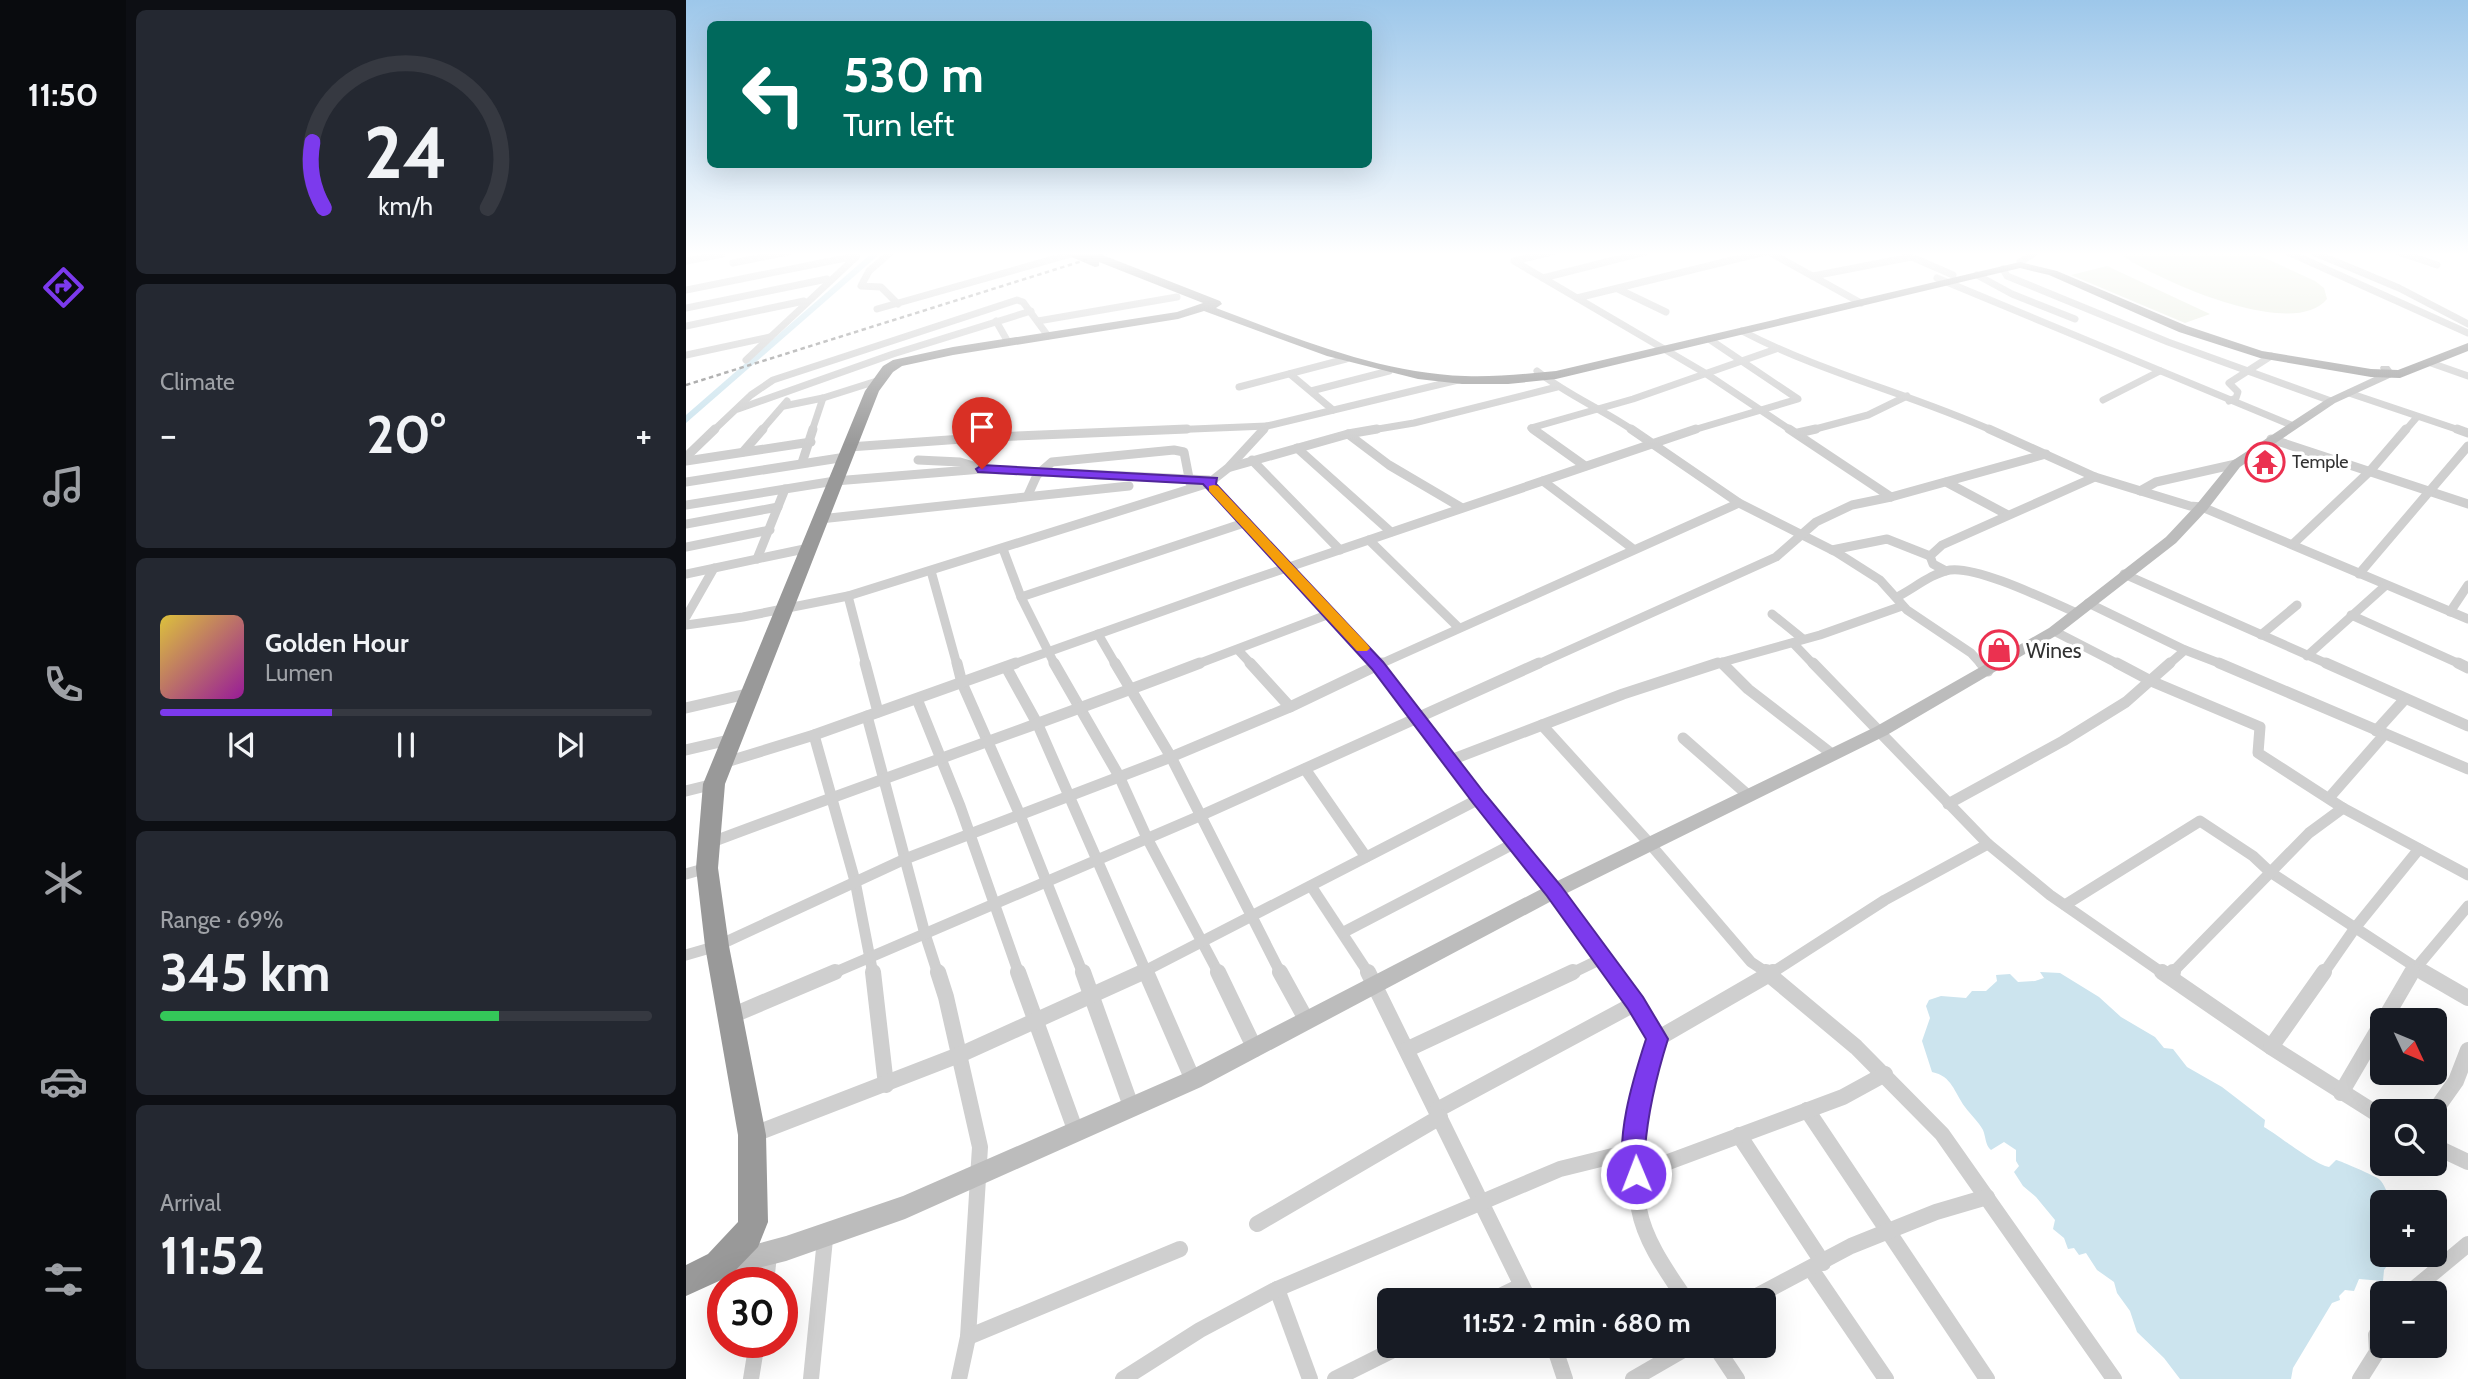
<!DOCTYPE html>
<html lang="en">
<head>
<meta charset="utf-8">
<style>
	:root { --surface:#171b24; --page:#242831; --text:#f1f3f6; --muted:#9ea1a6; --line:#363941; --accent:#7c3aed }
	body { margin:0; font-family:Cabin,sans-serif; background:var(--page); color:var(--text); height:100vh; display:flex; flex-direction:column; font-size:26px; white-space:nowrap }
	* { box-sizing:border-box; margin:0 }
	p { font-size:23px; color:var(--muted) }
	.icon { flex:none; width:38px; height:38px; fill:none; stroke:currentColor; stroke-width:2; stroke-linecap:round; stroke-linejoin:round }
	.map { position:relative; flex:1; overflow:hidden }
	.panel { display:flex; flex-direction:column; gap:10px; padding:10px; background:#0d0f14; width:560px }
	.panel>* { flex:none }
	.top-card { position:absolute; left:21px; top:21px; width:665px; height:147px; border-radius:10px; box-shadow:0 7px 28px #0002; background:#00695c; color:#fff; overflow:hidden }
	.needle { width:46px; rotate:134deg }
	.buttons { position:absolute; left:1684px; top:1008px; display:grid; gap:14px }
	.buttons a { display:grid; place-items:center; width:77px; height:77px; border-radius:10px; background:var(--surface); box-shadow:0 7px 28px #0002; font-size:35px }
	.speed { position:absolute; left:21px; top:1267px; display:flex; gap:14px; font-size:35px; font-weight:700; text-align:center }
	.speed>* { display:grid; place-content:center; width:91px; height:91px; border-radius:50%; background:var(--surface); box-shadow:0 7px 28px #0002; line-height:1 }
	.speed .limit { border:10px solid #d22; background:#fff; color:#111 }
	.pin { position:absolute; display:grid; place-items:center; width:60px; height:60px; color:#fff; margin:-72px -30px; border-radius:50% 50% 50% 0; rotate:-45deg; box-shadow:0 0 7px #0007 }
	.pin .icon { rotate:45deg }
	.me { position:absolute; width:77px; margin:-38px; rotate:359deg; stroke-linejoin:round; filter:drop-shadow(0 0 5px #0008) }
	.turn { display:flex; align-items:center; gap:24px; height:147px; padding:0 21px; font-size:32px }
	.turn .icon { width:91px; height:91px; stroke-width:2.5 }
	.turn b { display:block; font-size:49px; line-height:60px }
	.big { font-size:52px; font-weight:800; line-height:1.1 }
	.panel .tile { flex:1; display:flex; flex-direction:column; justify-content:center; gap:10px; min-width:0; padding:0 24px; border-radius:10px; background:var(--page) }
	.panel .dial { align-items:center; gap:0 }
	.dial svg { height:182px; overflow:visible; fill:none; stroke:var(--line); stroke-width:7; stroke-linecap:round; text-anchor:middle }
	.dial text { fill:var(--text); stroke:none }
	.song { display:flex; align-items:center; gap:21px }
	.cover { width:84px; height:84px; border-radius:10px; background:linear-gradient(135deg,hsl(50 70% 55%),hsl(300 70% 35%)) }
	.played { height:7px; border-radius:4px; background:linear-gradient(90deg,var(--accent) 35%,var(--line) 35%) }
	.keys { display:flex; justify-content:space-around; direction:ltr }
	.heat { display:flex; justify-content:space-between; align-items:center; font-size:38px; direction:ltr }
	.charge { height:10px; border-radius:5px; background:linear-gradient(90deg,#34c759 69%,var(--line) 0) }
	.trip { position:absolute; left:691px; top:1288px; width:399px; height:70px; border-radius:10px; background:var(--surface); box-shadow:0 7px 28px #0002; font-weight:800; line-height:70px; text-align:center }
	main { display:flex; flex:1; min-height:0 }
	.tab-bar { display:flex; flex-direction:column; width:126px; justify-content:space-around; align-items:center; background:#090b0e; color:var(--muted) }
	.tab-bar .icon { width:49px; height:49px }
	.tab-bar .on { color:var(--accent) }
	.tab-bar b { font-size:32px; color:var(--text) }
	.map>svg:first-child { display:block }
	.green { fill:#e6ebdd }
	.water { fill:#cce4ee }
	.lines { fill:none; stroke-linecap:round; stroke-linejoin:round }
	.canal { fill:#cce4ee; fill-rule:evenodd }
	.street-far3 { stroke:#cfcfcf; stroke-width:7 }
	.street-far2 { stroke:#cfcfcf; stroke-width:9 }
	.street-far1 { stroke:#cfcfcf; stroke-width:11 }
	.street { stroke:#cfcfcf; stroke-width:16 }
	.secondary { fill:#bcbcbc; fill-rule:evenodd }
	.highway { fill:#999; fill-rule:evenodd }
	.rail { stroke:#878787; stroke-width:2.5; stroke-dasharray:4.5 3.5; stroke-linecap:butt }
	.route { fill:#7c3aed; stroke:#51269a; stroke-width:2 }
	.slow { fill:#f59e0b }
	.labels { text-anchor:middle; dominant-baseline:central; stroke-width:7; stroke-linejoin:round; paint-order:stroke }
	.far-poi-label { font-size:18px; fill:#323232; stroke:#fff; text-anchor:start }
	.poi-label { font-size:21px; fill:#323232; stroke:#fff; text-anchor:start }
</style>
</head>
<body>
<main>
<nav class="tab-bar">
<b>11:50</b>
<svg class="icon on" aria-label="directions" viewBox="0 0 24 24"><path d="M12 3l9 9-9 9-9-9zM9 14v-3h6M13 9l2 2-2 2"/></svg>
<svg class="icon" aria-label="music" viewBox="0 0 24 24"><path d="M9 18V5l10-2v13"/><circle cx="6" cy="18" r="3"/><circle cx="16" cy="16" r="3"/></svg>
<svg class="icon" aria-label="phone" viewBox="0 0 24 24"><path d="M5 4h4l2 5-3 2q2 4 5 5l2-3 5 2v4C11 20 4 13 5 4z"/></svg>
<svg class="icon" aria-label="climate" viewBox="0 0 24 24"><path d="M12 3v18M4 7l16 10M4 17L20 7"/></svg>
<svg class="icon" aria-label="car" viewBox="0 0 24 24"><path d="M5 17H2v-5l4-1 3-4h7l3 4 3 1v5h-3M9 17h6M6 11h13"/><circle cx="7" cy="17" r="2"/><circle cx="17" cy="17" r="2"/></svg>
<svg class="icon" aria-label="filters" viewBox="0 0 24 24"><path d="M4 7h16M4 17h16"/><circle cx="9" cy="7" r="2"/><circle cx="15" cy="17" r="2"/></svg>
</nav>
<section class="panel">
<div class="tile dial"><svg viewBox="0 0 100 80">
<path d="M14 69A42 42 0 1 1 86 69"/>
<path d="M14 69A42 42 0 0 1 9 40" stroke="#7c3aed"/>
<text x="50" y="56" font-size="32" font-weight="700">24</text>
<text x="50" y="72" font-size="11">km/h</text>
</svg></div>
<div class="tile"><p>Climate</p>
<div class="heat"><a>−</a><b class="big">20°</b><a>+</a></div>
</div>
<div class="tile">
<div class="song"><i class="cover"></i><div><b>Golden Hour</b><p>Lumen</p></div></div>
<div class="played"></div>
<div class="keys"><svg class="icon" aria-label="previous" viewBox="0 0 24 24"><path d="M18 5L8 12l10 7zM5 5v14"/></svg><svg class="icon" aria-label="pause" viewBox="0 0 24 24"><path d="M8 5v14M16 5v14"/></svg><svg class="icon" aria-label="next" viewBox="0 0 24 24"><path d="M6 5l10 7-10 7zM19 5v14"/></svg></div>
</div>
<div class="tile"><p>Range · 69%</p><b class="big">345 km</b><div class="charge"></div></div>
<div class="tile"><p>Arrival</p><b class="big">11:52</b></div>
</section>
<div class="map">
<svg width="1782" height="1379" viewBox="0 0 1782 1379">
	<rect width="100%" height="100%" fill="#fff"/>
	<!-- green -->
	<g class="green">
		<path d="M1431,252H1566L1629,281L1638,288L1641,299C1607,342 1466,278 1431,252Z"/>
		<path d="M1421,266L1524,314L1499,323L1385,275Z"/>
	</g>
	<!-- water -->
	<path class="water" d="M1354,972L1374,973L1413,997L1435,1017L1469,1037L1478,1048L1487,1049L1501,1067L1536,1087L1579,1120L1578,1127C1595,1137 1629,1165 1643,1167L1650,1160C1655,1161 1689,1176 1693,1179C1699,1184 1699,1192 1706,1197H1724L1726,1202H1696V1255H1709L1698,1270L1697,1281L1673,1279L1668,1291L1659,1290L1653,1296L1654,1300L1646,1303L1607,1368L1605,1379H1494L1478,1358L1451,1332L1444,1311L1431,1293L1428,1282L1411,1270L1400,1253L1393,1255L1388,1248L1382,1249L1378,1238L1367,1229L1369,1220L1350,1197L1337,1186L1328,1172L1333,1166L1330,1161V1150L1318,1142L1305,1150C1299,1145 1300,1137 1297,1130C1292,1121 1285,1115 1279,1107C1268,1092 1266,1076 1246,1072L1236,1041L1244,1018L1240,1006L1243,1000L1255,996L1280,998L1286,991H1300L1311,981L1310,975L1324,974L1332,982L1349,981L1358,978Z"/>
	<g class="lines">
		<!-- canal -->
		<path class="canal" d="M187,252H196L0,423V415Z"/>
		<!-- street-far3 -->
		<g class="street-far3">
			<path d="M205,252L183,271L175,286L195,287L212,304"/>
			<path d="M866,252L828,261L891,298"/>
			<path d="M1079,252L891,298L1019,373L1106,431"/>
			<path d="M1083,252L1175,303"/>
			<path d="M1602,252L1782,333"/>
			<path d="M1627,252L1713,288L1782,324"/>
			<path d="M1712,252L1751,265"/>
			<path d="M1219,254L1267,275"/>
			<path d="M0,261L36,254"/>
			<path d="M1334,262L1350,252"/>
			<path d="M47,263L102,252"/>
			<path d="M1317,269L1321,276L1482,342L1645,401"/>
			<path d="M1291,275L1326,294L1389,319"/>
			<path d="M1127,276L1225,257"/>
			<path d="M857,278L959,252"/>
			<path d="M1251,278L1605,425"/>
			<path d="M932,289L980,312"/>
			<path d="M0,290L170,256"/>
			<path d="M0,308L141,279"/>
			<path d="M191,309L385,254"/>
			<path d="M310,321L322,342"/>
			<path d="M352,321L491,297"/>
			<path d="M0,326L118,301"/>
			<path d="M1056,331C1136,373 1225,394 1307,431"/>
			<path d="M0,355L84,337"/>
			<path d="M60,360L170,257"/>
			<path d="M1745,363L1782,376"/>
			<path d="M851,371C881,395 916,409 948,431"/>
			<path d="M604,374L647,410"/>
			<path d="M553,387L660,359"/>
			<path d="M625,391L703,371"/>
			<path d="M1663,393L1776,431"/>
			<path d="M1417,400L1474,371"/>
			<path d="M1543,401L1550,398L1552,392L1543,383L1585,356"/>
			<path d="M98,406L137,398L197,379"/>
			<path d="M52,409L207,354L345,311"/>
			<path d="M845,428L947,399L1090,349"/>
			<path d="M845,428L849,431"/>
			<path d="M27,431L65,395L87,380L331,300L337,302L362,336"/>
			<path d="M75,431L101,401"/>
			<path d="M126,431L137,398"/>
			<path d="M457,431L581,426"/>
			<path d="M576,431L581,426L772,380"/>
			<path d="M680,431L728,423L871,387"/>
			<path d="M1004,431L1112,399L1023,339"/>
			<path d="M1122,431L1182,415L1221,396"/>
			<path d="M1719,431L1731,417"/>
		</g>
		<!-- street-far2 -->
		<g class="street-far2">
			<path d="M847,429L899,466"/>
			<path d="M945,429L1053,503L1150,552L1194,580L1221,610L1285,653L1296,665"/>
			<path d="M1103,429L1205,497"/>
			<path d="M1303,429L1409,477L1504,506L1516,507L1782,619"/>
			<path d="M1771,429L1782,433"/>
			<path d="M1112,433L1130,429"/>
			<path d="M662,434L703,465L776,508"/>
			<path d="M1585,439L1782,504"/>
			<path d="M163,447L305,437L501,429"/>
			<path d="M611,448L705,532"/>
			<path d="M57,452L77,429"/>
			<path d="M0,457L29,429"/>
			<path d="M232,460L274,462L294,468"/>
			<path d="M566,460L654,550"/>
			<path d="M0,461L125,442"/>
			<path d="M116,463L127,429"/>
			<path d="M545,467L662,434L691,429"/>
			<path d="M857,481L946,548"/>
			<path d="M0,482L160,457"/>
			<path d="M1260,482L1320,514"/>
			<path d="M523,483L691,665"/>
			<path d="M1454,491L1470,482L1550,464"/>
			<path d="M342,495L351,475L366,462L488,450L498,452L504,483"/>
			<path d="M0,505L149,481L296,469L523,480"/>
			<path d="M134,519L443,486"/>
			<path d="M0,524L92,507"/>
			<path d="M683,540L772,627"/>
			<path d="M1607,544L1684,471L1720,429"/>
			<path d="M0,547L84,530"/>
			<path d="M317,549L335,597L369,665"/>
			<path d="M1146,550L1201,539L1244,556"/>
			<path d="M71,559L99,489"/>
			<path d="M245,571L271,665"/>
			<path d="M1260,571L1247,564L1244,556L1256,545L1409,477"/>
			<path d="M0,574L123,548"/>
			<path d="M1438,574L1644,665"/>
			<path d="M1673,574L1782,446"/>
			<path d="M162,596L180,665"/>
			<path d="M335,597L561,522"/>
			<path d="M1211,597C1227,589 1246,573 1264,570C1292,566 1363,601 1391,613"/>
			<path d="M1402,603L1499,650"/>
			<path d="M1764,612L1782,585"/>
			<path d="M1086,614L1117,639"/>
			<path d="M1665,615L1776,665"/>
			<path d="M0,617L28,568"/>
			<path d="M0,625L57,617L162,596L523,483L542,468L578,429"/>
			<path d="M1368,631L1434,665"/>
			<path d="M412,634L430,665"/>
			<path d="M1575,635L1611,605"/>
			<path d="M1107,643L1128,665"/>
			<path d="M552,650L566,665"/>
			<path d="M1621,656L1699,586"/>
			<path d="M1036,663L1038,665"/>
			<path d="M325,665L553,584L1010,429"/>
			<path d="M509,665L646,613"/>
			<path d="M692,665L1053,503"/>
			<path d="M850,665L1090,557L1130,522L1166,505L1205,497L1360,454"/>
			<path d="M1026,665L1134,635L1216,606"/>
			<path d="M1482,665L1499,650L1538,665"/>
		</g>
		<!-- street-far1 -->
		<g class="street-far1">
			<path d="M179,663L192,712"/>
			<path d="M271,663L276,683L334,815L397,974"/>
			<path d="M368,663L433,776L461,838L533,974"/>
			<path d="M429,663L485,757L595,974"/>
			<path d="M564,663L604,707"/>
			<path d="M690,663L793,799L868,891L928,974"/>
			<path d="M1036,663L1062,689L1146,754"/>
			<path d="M1127,663L1302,844L1364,895L1478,974"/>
			<path d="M1295,663L1302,671"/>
			<path d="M1431,663L1465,681L1574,727L1572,753L1657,808L1782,875"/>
			<path d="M1533,663L1782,769"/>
			<path d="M1640,663L1782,726"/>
			<path d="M1772,663L1782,668"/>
			<path d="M320,667L352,725L461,974"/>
			<path d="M231,699L274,806L333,974"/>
			<path d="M0,708L65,693"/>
			<path d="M181,716L239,934L252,974"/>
			<path d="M856,725L964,844L1065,962L1083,974"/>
			<path d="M1690,731L1718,700"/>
			<path d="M128,735L169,881L187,974"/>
			<path d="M997,738L1063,796"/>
			<path d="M0,750L47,739"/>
			<path d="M765,760L937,694L1032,663"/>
			<path d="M37,763L128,735L330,663"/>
			<path d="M619,769L680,857"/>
			<path d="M0,791L28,784"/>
			<path d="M1643,798L1698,735"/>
			<path d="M1262,804L1377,741L1440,702L1484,663"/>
			<path d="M21,844C185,782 350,726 514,663"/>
			<path d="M0,874L21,868"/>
			<path d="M625,886L683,974"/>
			<path d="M1379,905L1514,821L1567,856L1584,872L1740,974"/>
			<path d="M658,932L829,843"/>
			<path d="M0,955L31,946L219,859L485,757L604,707L696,663"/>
			<path d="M145,974L516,815L853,663"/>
			<path d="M453,974L793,799"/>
			<path d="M884,974L917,958"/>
			<path d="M1084,974L1199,900L1302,844"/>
			<path d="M1485,974L1623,833L1657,808"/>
			<path d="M1637,974L1669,928L1733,849"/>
			<path d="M1725,974L1782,906"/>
		</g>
		<!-- street -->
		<g class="street">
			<path d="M187,972L200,1085"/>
			<path d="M252,972L260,997L294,1147L282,1337L273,1379"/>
			<path d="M332,972L390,1132"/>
			<path d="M397,972L445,1106"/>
			<path d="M460,972L507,1080"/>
			<path d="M532,972L569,1049"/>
			<path d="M594,972L621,1021"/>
			<path d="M682,972L843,1300"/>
			<path d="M927,972L971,1039C954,1094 941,1152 953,1209C959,1242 982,1273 1000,1300"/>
			<path d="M1080,972L1170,1047L1256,1134L1428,1379"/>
			<path d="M1476,972L1585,1047L1696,1117"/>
			<path d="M1737,972L1782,998"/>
			<path d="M1483,976L1487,972"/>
			<path d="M45,1016L149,972"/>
			<path d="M1698,1020L1726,972"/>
			<path d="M971,1039L1087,972"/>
			<path d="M1585,1047L1638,972"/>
			<path d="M722,1049L887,972"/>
			<path d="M1655,1093L1696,1023"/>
			<path d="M751,1110L950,1003"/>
			<path d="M1121,1110L1301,1379"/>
			<path d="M1748,1112L1770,1081L1782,1050"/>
			<path d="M66,1135L278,1053L457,972"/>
			<path d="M1053,1135L1137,1263"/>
			<path d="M1748,1146L1782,1162"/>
			<path d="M950,1174L1157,1097L1199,1074"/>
			<path d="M571,1224L754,1117"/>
			<path d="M1125,1269L1200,1379"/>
			<path d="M80,1283L83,1255"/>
			<path d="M591,1289L624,1379"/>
			<path d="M1723,1293L1782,1244"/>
			<path d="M806,1300L835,1286"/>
			<path d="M1063,1300L1165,1246L1250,1212L1301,1197"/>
			<path d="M282,1337L494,1249"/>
			<path d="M868,1346L879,1379"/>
			<path d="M1029,1346L1051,1379"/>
			<path d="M65,1379L71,1342"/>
			<path d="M125,1379L139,1239"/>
			<path d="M437,1379L514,1330L591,1289L874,1169L947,1151"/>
			<path d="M649,1379L715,1346"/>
			<path d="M947,1379L1004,1346"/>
			<path d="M1674,1379L1691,1352L1690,1335L1696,1327"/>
		</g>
		<!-- secondary -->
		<path class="secondary" d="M1695,366H1703L1709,374L1708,376L1649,403L1554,467L1521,510L1490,543L1373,634L1201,735L875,896L515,1087L219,1219L100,1261L39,1276L30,1273L27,1264L30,1255L100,1236L217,1196L499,1073L861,886L1189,727L1363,628L1480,537L1511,504L1546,461L1641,399L1697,373L1694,368Z"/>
		<!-- highway -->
		<path class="highway" d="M374,252H409L534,301L536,304L530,308C610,338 693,373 779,376C809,377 839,374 870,371L1334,262L1371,271L1501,326L1576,351L1685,369L1712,370L1782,343V351L1714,378L1685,377L1574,358L1493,332L1363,275L1334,268L870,379L822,384H776L732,379L641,356L518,311L492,319L267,355L216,366L207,372L193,391L39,784L32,868L43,946L80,1135L82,1222L72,1247L44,1276L0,1296V1265L22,1254L52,1222V1135L19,946L10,868L17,784L179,391L197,366L207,360L267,347L491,312L517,303L413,262V266L409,267Z"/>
		<!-- rail -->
		<path class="rail" d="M0,385L425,252"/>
	</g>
	<!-- sky -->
	<linearGradient id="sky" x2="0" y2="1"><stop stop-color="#9dc7ea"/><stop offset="0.57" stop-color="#fff"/><stop offset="1" stop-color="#fff" stop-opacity="0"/></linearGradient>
	<rect width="1782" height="445" fill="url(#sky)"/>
	<!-- route -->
	<path class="route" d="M296,465L531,478L530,484L697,662L799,794L875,886L957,997L982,1039C971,1074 962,1111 959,1149C958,1161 963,1170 958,1182L950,1185L941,1182C926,1145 948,1076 960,1039L942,1009L861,896L787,803L686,669L517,484L292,472L290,469Z"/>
	<!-- slow -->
	<path class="slow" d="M528,485L532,486L681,644L684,648L681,651H671L523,491V486Z"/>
	<!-- icons -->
	<defs>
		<g id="temple-ring" transform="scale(2.0125)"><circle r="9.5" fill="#fff" stroke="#eb3150" stroke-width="1.5"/><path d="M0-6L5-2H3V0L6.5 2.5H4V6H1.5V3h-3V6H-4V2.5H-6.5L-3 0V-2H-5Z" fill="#eb3150"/></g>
		<g id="shop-ring" transform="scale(2.0125)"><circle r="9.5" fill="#fff" stroke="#eb3150" stroke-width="1.5"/><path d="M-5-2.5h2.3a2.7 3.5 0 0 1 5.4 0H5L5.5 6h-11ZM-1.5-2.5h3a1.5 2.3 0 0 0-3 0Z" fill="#eb3150"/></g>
	</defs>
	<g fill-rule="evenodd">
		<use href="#temple-ring" x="1579" y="462"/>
		<use href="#shop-ring" x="1313" y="650"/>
	</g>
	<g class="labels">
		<!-- far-poi labels -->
		<g class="far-poi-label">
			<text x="1606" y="462">Temple</text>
		</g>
		<!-- poi labels -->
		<g class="poi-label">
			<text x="1340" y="650">Wines</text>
		</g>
	</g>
</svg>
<div class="buttons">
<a><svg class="needle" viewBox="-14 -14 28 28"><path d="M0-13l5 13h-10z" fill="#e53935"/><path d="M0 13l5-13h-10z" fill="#9ea1a6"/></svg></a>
<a><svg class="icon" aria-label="search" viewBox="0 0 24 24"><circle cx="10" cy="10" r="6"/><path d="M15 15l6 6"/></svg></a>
<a>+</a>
<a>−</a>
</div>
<div class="speed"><div class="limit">30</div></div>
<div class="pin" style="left:296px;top:469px;background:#d93025"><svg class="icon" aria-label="arrive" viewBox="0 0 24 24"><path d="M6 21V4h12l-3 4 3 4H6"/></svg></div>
<svg class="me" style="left:950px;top:1174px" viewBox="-20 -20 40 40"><circle r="17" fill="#7c3aed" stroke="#fff" stroke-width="3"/><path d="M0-11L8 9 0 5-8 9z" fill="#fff"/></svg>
<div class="trip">11:52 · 2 min · 680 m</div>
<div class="top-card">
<div class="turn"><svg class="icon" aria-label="left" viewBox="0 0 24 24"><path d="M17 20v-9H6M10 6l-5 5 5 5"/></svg><div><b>530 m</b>Turn left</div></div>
</div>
</div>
</main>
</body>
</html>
